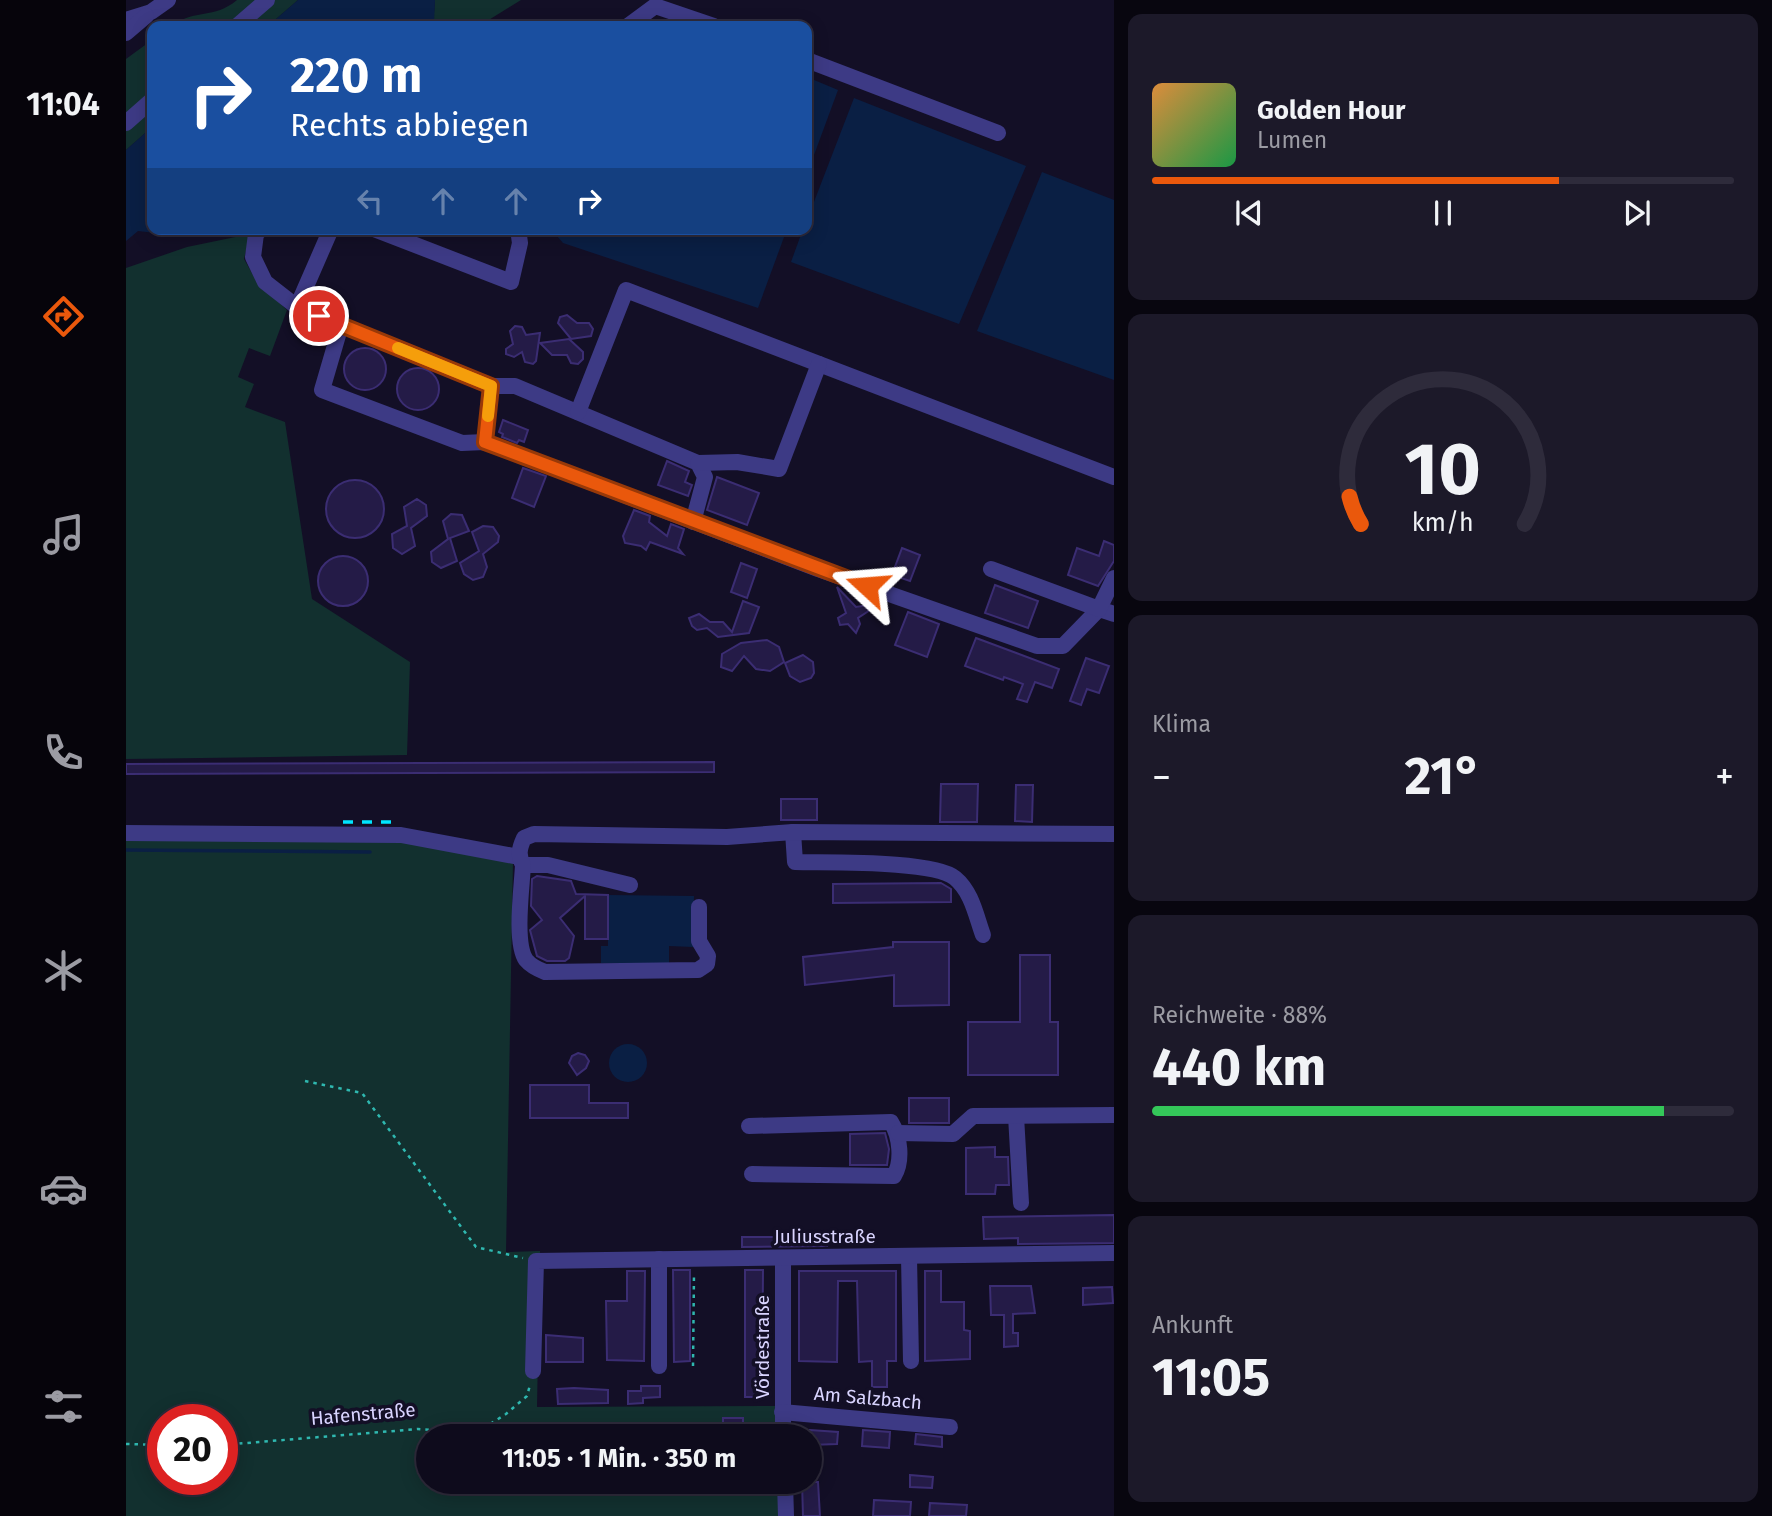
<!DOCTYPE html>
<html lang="de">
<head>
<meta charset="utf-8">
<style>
	:root { --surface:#0e0b1c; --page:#1c1929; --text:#f1f3f6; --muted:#9b9ba3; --line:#2e2b3b; --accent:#ea580c }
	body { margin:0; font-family:"Fira Sans",sans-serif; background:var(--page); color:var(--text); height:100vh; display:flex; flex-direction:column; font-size:26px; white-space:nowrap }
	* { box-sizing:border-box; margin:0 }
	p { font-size:23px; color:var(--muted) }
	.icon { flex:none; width:38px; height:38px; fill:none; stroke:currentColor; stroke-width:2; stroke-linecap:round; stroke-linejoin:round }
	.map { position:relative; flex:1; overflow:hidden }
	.panel { display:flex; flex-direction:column; gap:14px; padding:14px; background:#08060f; width:658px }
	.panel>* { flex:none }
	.banner { position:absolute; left:21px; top:21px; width:665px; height:214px; border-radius:14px; box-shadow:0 4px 18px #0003,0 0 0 2px var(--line); background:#1a4fa0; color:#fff; overflow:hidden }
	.speed { position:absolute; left:21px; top:1404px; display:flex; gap:14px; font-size:35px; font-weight:700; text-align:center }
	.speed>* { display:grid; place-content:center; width:91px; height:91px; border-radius:50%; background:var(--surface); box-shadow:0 4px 18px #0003,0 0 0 2px var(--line); line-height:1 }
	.speed .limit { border:10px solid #d22; background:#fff; color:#111 }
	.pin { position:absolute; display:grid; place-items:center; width:60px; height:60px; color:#fff; margin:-30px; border:4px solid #fff; border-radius:50%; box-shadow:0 2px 7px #0007 }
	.me { position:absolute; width:77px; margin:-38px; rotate:289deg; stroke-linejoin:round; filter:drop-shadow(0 0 5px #0008) }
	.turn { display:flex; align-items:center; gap:24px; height:147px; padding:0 28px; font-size:32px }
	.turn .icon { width:91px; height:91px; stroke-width:2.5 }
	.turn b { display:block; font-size:49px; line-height:60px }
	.lanes { display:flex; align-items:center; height:66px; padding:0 28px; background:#0003; justify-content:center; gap:35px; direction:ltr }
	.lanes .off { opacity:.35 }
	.big { font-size:52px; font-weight:700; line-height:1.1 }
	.panel .card { flex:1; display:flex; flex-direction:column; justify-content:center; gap:10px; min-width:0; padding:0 24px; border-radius:14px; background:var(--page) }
	.panel .dial { align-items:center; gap:0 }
	.dial svg { height:182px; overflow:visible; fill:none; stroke:var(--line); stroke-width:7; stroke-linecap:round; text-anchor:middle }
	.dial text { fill:var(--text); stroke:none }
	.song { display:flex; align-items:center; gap:21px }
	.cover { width:84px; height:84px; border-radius:10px; background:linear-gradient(135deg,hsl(30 70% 55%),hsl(140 70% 35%)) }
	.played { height:7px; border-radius:4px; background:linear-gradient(90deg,var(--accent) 70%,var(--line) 70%) }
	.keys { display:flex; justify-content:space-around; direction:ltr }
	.heat { display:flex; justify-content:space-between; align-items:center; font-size:38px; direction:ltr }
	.charge { height:10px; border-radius:5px; background:linear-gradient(90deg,#34c759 88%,var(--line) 0) }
	.trip { position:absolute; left:290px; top:1424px; width:406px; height:70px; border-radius:35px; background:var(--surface); box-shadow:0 4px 18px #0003,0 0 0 2px var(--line); font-weight:700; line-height:70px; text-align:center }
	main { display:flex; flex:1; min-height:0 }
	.menu { display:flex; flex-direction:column; width:126px; justify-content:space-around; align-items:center; background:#06040b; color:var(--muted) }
	.menu .icon { width:49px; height:49px }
	.menu .active { color:var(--accent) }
	.menu b { font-size:32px; color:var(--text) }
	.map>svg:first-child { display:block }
	.green { fill:#12302f; fill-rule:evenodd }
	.water { fill:#0a1f44 }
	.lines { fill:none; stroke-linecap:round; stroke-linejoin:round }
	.stream { stroke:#0a1f44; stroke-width:3.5 }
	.building { fill:#241b47; stroke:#3b2d73; stroke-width:2 }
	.path { stroke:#2fb8b0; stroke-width:2.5; stroke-dasharray:3.5 5; stroke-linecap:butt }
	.minor { stroke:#3d3a85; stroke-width:16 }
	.rail { stroke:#00e5ff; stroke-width:3.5; stroke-dasharray:10 9; stroke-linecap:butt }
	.route-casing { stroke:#983908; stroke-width:18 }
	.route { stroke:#ea580c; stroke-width:12 }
	.slow { stroke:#f59e0b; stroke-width:12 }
	.labels { text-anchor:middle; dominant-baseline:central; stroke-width:7; stroke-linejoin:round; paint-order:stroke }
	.street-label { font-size:19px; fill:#d9d4ff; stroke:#130f26 }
</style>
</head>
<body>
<main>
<nav class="menu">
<b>11:04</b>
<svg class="icon active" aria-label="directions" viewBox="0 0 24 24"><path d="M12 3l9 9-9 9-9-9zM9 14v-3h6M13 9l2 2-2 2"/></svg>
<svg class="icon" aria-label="music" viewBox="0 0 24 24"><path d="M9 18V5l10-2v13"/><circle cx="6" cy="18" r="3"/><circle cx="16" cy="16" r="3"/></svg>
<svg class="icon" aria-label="phone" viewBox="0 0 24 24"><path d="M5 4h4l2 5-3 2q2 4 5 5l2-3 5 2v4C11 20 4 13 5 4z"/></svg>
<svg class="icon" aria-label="climate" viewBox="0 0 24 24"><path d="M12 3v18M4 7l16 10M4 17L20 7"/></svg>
<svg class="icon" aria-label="car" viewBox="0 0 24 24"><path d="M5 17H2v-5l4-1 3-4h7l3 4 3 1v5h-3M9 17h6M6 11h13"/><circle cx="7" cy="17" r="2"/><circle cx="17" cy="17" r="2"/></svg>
<svg class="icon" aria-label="filters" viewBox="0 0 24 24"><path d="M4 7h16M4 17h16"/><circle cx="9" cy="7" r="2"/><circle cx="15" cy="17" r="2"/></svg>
</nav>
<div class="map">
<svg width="988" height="1516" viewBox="0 0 988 1516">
	<rect width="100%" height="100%" fill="#130f26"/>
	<!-- green -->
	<g class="green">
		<path d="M111,0H172L142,26H45C70,8 87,20 111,0Z"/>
		<path d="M309,0H395L353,26H307Z"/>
		<path d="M26,40V127L0,150V59Z"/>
		<path d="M124,234L118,259L131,282L161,310L144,356L123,348L112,377L128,384L119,407L159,422L186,599L284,662L281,755L0,759V268L61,247Z"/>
		<path d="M0,838L285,839L387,861L380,1252L414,1251L411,1407L650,1406L651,1437H303V1482H652L653,1516H0ZM37,1419H96V1479H37Z"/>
	</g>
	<!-- water -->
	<g class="water">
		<path d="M172,0H309L308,24L142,26Z"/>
		<path d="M681,77L712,90L681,174Z"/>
		<path d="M728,98L900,166L833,324L665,262L677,229H681V220Z"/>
		<path d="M26,127V229H72L64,237L12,231L0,241V150Z"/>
		<path d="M916,172L988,200V380L851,331Z"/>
		<path d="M425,229H661L632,308L437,243Z"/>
		<path d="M482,895L568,896L567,947L543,946V963H475V946H482Z"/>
		<circle cx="502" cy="1063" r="19"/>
	</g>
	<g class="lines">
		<!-- stream -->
		<path class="stream" d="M0,850L244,852"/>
	</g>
	<!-- building -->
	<g class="building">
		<path d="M441,315L451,323H463L467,329L465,336L445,339L432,323L434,317Z"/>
		<path d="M389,326L396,327L400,335L414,333L410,361L407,364L399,362L396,352L388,357L380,354V349L387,344L384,331Z"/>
		<path d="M443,339L457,352V359L452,364L445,363L441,355H426L414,343Z"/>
		<circle cx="239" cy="369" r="21"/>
		<circle cx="292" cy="389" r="21"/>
		<path d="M377,420L402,430L398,442L393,440L391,443L376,437L377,434L373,432Z"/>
		<path d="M541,461L563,471L559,482L566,485L562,496L532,485Z"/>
		<path d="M397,468L420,476L408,507L386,498Z"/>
		<path d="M591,477L633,493L621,525L581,510Z"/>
		<circle cx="229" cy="509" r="29"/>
		<path d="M291,499L300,505L301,516L285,528L289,546L276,554L267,548L266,534L281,526L278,507Z"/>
		<path d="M508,510L524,516L523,522L541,536L545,524L558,529L552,548L557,554L524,542L520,550L515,546L499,543L497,536Z"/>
		<path d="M325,514L336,515L343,531L324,538L331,561L315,568L306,562L305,552L322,539L317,521Z"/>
		<path d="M357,526L367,527L373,536L372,542L357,554L361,567L357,577L347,580L338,574L334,563L353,551L346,532Z"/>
		<path d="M978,541L988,545V561L972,586L942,575L951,548L973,556Z"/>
		<path d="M776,548L794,555L784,581L766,575Z"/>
		<circle cx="217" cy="581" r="25"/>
		<path d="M615,563L631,569L621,598L605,592Z"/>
		<path d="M869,585L912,601L902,628L859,613Z"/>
		<path d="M711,587L730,607L755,603L732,618L734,624L730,633L722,624L714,625L712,618L720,613Z"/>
		<path d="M617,601L633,607L623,633L592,637L581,628L571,630L566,626L563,618L573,614L584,622H597L606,632Z"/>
		<path d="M782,612L813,624L801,657L769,645Z"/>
		<path d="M850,638L933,669L926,688L909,682L901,702L891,699L897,684L878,677L877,680L839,666Z"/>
		<path d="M641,640L653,647L658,662L644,671L630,669L618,656L606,671L595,667L596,654L615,643Z"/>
		<path d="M677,655L687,662L688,673L685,678L674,682L664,676L659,663Z"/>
		<path d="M960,658L983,666L973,693L961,689L955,705L944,701Z"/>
		<path d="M588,762V772L0,774V764Z"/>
		<path d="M815,784H852L851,822H814Z"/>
		<path d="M890,785H907L906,822L889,821Z"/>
		<rect x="655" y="799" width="36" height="21"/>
		<path d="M411,876L445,881L450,894L482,895V939H459V896L434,918L448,936L443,958L439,961H421L411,956L404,930L416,920L405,906L406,879Z"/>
		<path d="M815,883L825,889V902L707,903V884Z"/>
		<path d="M767,942H823V1005L768,1006V975L679,985L677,957L767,947Z"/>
		<path d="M894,955H924V1022H932V1075H842V1022H894Z"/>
		<path d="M452,1053L459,1055L463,1061L460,1068L451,1075L443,1063L446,1056Z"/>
		<path d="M404,1085H463V1103H502V1118H404Z"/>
		<rect x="783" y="1098" width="40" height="25"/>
		<path d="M759,1133L763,1149L761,1165H724V1134Z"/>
		<path d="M869,1147V1157H882L883,1185H870L869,1194H840V1148Z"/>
		<path d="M988,1215V1243L892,1244V1238L858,1239L857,1217Z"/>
		<path d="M616,1237H700L701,1246L616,1247Z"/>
		<path d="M547,1270H564V1361L548,1362Z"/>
		<path d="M619,1270H637L636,1397H619Z"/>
		<path d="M501,1271H519L518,1361L481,1360L480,1301H501Z"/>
		<path d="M673,1271H770V1361H761V1387H746V1361L733,1362L731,1281H712L711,1362L673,1361Z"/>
		<path d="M799,1271H815V1302H838V1330L844,1331V1359L799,1361Z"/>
		<path d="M864,1286H905L909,1313L887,1314V1333H892V1346L878,1347V1315H865Z"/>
		<path d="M986,1287L987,1303L957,1305V1288Z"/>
		<path d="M420,1335L457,1338V1362H420Z"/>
		<path d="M515,1386H534V1397L517,1398V1403L502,1404V1391H515Z"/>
		<path d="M448,1388L482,1390V1403L432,1404L431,1389Z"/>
		<rect x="597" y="1418" width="20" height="19"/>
		<path d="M684,1430L712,1432L711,1444L684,1445Z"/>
		<path d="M737,1430L764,1432L763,1448L736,1446Z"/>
		<path d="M790,1434L816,1437V1447L789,1444Z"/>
		<path d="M784,1475L807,1477L806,1488L784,1487Z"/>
		<path d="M676,1482H692L694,1516H677Z"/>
		<path d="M748,1500L785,1502L784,1516H747Z"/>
		<path d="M804,1503L841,1505L840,1516H803Z"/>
	</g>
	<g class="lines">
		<!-- path -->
		<g class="path">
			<path d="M179,1081L236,1093L350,1247L397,1258"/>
			<path d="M567,1366L568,1273"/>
			<path d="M0,1444L37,1445"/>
			<path d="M96,1445L292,1429L350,1433L380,1414L401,1396L404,1385"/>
		</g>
		<!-- minor -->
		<g class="minor">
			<path d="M0,20L25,12L42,0"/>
			<path d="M111,26L141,0"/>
			<path d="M502,26L529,6L588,26"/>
			<path d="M0,33L20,16"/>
			<path d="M681,60L872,133"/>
			<path d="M0,123L26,100"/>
			<path d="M135,229L130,234L127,257L139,282L171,307L365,386L359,442"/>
			<path d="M248,229L385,282L394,243L392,229"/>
			<path d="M171,307L205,229"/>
			<path d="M215,325L196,390L336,443L359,442L692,569L911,646H937L973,609L988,614"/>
			<path d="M365,386H389L572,463L579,477L567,522"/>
			<path d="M452,412L500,290L988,477"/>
			<path d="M572,463L611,462L653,469L693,364"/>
			<path d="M865,569L973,609L988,578"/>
			<path d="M667,832L669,862C701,863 808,860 829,878C846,892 850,916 857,935"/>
			<path d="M0,833L275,835L393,857"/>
			<path d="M397,865H422L504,885"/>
			<path d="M573,907V941L582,956L581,964L572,970L419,972C411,969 405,966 400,960C388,943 396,887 397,865C392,855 393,849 398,838L408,834L601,837L667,832L988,834"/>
			<path d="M890,1116L895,1203"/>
			<path d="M623,1126L765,1122C774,1136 777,1161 768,1176L626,1174"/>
			<path d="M772,1133L827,1134L847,1116L988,1115"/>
			<path d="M783,1257L785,1361"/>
			<path d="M657,1258V1437"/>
			<path d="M533,1259V1366"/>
			<path d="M407,1371L410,1261L988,1253"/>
			<path d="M656,1412L824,1427"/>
			<path d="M659,1482L660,1516"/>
		</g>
		<!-- rail -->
		<path class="rail" d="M217,822H268"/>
	</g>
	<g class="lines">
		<!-- route casing -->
		<g class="route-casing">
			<path id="route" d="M193,316L365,386L359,442L741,586"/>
		</g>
		<!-- route -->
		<use href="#route" class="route"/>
		<!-- slow -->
		<path class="slow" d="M272,348L365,386L362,416"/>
	</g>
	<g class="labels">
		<!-- street labels -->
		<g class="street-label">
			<text x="699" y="1236">Juliusstraße</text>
			<text transform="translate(636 1347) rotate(-90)">Vördestraße</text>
			<text transform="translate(742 1398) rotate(5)">Am Salzbach</text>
			<text transform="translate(237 1414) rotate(-5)">Hafenstraße</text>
		</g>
	</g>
</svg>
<div class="speed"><div class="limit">20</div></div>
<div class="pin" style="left:193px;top:316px;background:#d93025"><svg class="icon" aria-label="arrive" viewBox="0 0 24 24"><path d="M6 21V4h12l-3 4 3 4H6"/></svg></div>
<svg class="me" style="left:741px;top:586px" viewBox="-20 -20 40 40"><path d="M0-17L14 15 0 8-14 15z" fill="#ea580c" stroke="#fff" stroke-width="4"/></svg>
<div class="trip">11:05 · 1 Min. · 350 m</div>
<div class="banner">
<div class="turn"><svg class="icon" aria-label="right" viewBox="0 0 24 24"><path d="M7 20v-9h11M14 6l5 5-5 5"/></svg><div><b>220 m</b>Rechts abbiegen</div></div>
<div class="lanes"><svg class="icon off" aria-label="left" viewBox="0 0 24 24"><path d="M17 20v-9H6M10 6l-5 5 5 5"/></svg><svg class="icon off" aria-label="ahead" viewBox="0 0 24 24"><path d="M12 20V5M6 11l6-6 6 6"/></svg><svg class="icon off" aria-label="ahead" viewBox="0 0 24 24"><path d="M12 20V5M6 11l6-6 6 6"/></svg><svg class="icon" aria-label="right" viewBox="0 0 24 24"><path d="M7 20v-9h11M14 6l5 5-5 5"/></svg></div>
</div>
</div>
<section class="panel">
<div class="card">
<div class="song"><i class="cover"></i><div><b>Golden Hour</b><p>Lumen</p></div></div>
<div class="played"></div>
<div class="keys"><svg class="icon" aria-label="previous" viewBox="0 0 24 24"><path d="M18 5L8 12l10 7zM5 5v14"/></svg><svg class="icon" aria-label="pause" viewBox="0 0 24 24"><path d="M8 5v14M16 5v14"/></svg><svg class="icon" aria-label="next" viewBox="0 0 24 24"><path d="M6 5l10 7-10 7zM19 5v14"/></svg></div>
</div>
<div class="card dial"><svg viewBox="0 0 100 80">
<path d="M14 69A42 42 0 1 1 86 69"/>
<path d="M14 69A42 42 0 0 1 9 57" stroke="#ea580c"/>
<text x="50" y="56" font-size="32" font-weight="700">10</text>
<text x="50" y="72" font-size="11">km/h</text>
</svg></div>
<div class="card"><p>Klima</p>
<div class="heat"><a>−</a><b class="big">21°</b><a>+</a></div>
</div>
<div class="card"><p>Reichweite · 88%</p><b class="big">440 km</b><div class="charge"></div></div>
<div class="card"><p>Ankunft</p><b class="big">11:05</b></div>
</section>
</main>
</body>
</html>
